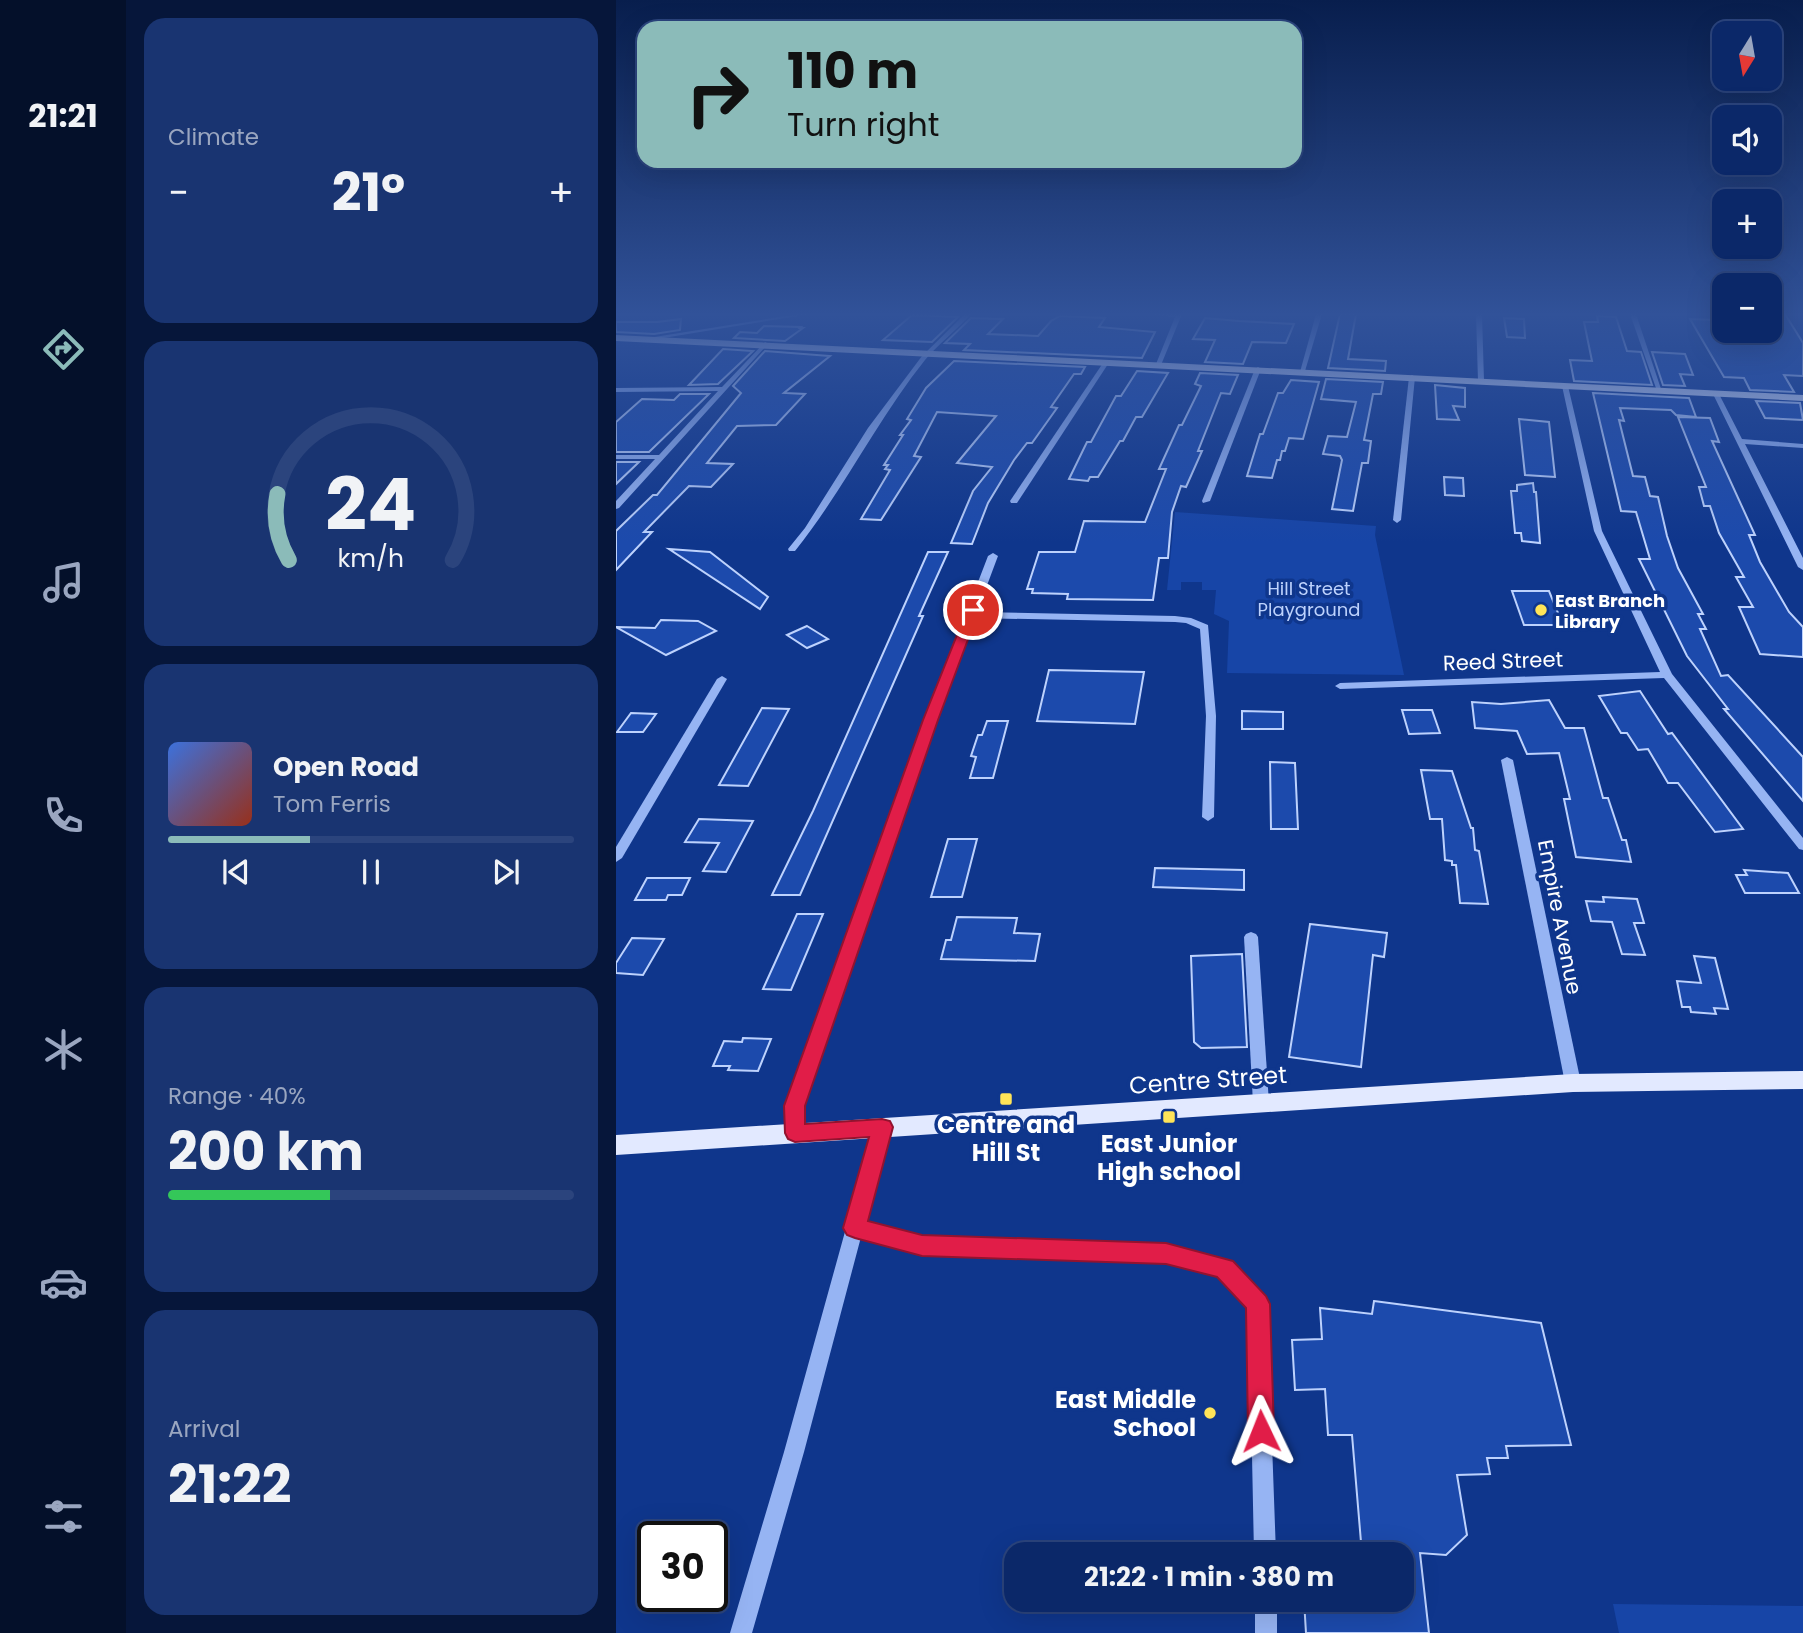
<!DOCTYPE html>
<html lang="en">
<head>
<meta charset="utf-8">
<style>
	:root { --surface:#0b2869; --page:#193471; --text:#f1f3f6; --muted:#9aa6c0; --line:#2b447d; --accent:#8bbbb9 }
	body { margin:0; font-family:Poppins,sans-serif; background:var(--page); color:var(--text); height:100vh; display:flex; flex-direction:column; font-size:26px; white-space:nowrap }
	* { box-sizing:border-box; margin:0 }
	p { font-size:23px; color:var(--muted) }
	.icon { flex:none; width:38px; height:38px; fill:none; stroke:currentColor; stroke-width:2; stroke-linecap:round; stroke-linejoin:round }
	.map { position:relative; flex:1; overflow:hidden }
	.side { display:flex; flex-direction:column; gap:18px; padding:18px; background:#06163a; width:490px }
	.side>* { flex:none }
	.banner { position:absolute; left:21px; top:21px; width:665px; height:147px; border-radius:21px; box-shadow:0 7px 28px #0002,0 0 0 2px var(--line); background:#8bbbb9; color:#111; overflow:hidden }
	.needle { width:46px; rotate:191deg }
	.buttons { position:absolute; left:1096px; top:21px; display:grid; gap:14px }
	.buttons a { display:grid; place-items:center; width:70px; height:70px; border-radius:14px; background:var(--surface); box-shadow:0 7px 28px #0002,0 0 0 2px var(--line); font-size:35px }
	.speed { position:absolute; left:21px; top:1521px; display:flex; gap:14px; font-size:35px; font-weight:700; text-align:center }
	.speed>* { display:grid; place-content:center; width:91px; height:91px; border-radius:50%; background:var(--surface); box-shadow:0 7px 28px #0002,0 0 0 2px var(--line); line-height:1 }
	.speed .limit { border:4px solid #111; border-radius:10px; background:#fff; color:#111 }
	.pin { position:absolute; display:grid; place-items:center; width:60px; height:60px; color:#fff; margin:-30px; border:4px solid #fff; border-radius:50%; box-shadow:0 2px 7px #0007 }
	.me { position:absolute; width:77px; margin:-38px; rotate:358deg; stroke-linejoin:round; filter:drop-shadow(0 0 5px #0008) }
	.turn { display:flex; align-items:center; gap:24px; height:147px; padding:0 35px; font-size:32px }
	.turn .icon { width:91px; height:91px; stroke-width:2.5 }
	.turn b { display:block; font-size:49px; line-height:60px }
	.big { font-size:52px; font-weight:700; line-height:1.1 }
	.side .card { flex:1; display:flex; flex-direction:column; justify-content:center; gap:10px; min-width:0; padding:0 24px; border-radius:21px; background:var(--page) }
	.side .dial { align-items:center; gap:0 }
	.dial svg { height:182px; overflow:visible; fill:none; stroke:var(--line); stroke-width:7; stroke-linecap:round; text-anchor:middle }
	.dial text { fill:var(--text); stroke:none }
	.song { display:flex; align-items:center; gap:21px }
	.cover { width:84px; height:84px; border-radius:10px; background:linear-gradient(135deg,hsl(220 70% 55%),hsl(10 70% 35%)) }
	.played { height:7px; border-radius:4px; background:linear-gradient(90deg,var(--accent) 35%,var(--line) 35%) }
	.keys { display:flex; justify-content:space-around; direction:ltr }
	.heat { display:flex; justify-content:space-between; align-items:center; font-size:38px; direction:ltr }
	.charge { height:10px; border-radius:5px; background:linear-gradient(90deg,#34c759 40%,var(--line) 0) }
	.trip { position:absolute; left:388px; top:1542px; width:410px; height:70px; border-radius:21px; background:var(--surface); box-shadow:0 7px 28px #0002,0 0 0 2px var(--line); font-weight:700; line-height:70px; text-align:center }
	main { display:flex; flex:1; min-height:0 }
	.tabs { display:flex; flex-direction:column; width:126px; justify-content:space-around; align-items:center; background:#04102a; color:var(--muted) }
	.tabs .icon { width:49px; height:49px }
	.tabs .current { color:var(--accent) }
	.tabs b { font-size:32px; color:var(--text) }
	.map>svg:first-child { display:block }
	.green { fill:#1745a7 }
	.building { fill:#1c4aac; stroke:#bdd2fd; stroke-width:2 }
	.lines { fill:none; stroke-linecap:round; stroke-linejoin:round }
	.minor { fill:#96b4f3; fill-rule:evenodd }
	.major { fill:#e2e9ff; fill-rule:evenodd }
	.route { fill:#e11d48; stroke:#92132f; stroke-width:2 }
	.poi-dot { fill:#ffe458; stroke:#0f368c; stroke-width:2.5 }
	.labels { text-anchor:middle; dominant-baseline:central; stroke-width:7; stroke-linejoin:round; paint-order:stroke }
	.far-park-label { font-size:18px; fill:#bdd2fd; stroke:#0f368c }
	.far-poi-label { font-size:18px; font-weight:bold; fill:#fff; stroke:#0f368c; text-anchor:start }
	.street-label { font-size:21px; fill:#fff; stroke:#0f368c }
	.near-street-label { font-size:24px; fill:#fff; stroke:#0f368c }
	.near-poi-label { font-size:24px; font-weight:bold; fill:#fff; stroke:#0f368c }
</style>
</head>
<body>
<main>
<nav class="tabs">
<b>21:21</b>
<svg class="icon current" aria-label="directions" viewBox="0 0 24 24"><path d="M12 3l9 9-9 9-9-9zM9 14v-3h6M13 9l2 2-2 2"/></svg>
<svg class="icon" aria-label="music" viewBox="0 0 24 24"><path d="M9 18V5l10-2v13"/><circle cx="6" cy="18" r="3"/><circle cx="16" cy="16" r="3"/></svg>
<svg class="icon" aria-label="phone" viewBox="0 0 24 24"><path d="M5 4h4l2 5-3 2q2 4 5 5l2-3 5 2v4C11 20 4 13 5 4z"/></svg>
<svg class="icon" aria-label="climate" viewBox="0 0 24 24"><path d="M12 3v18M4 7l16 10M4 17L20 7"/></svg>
<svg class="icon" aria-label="car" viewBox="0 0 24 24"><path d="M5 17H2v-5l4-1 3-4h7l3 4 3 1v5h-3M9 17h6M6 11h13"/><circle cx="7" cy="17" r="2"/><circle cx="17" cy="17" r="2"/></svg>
<svg class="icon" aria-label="filters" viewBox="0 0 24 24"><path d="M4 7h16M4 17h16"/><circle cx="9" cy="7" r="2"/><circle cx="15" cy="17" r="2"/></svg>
</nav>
<section class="side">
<div class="card"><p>Climate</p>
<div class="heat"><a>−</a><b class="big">21°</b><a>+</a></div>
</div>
<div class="card dial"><svg viewBox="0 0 100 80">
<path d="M14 69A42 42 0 1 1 86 69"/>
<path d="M14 69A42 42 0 0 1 9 40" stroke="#8bbbb9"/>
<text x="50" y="56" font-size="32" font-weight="700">24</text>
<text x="50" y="72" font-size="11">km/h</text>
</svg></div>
<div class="card">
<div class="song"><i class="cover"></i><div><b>Open Road</b><p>Tom Ferris</p></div></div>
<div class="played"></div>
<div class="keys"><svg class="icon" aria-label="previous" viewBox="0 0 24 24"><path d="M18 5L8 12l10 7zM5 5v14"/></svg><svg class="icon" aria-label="pause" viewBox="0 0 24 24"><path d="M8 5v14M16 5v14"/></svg><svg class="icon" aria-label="next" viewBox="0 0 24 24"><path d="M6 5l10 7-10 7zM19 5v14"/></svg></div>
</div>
<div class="card"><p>Range · 40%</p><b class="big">200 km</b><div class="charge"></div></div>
<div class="card"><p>Arrival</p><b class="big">21:22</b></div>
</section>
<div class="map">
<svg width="1187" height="1633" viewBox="0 0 1187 1633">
	<rect width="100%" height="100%" fill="#0f368c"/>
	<!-- green -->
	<g class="green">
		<path d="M559,512L760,526L759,535L788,675L611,673L613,621L598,614L600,590H586V582H565V590H551Z"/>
		<path d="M997,1604L1187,1606V1633H1003Z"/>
	</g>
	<!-- building -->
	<g class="building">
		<path d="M724,314H740L732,359L770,361L769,371L712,368Z"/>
		<path d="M1153,314H1169L1187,343V376L1168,375L1178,392L1134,390L1128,378L1108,377L1074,319L1104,320L1108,331H1112L1116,335H1160L1153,324Z"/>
		<path d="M296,315L342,317L316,342L267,340Z"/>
		<path d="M444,316L489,318L483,327L539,332L526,358L348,350L354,344L329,343L355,318L387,319L372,334L422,336L435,321Z"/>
		<path d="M981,316L1000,317L1011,351L1025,352L1036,385L958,381L954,360L976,361L968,322H982Z"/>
		<path d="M589,318L623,321L678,324L670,343L636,342L627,364L589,362L599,340L577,339Z"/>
		<path d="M888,318L908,319L909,338L891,337Z"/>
		<path d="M65,319L64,330L38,334L0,332V322H41Z"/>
		<path d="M148,326L185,327L184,328H187L169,341L118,338L124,332L141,333Z"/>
		<path d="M107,349L137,351L102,384L73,385Z"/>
		<path d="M149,351L214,356L168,393L189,394L160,425L121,426L91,463L117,464L95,487L73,486L28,532H36L0,570V531L37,495H41L125,393L117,386Z"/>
		<path d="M1036,352L1069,354L1077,375L1064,374L1069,386L1047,385Z"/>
		<path d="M338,361L469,367L465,374H458L435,407L441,408L416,443H411L398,460L372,503L356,544L335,543L357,491L376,467L341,463L380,416L321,412L298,456L305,457L265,520L245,519L274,470L269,469L272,465H268L287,435H284L295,420L291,419L310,388Z"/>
		<path d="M521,371L552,373L526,417H520L507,441H504L482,477H474L472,481L453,479L471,442H475L500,396H505Z"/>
		<path d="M584,373L622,375L614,394L605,393L582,451H586L570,487L565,486L556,512L552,558H543L537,600L451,599L452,594L416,593L417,589H411L423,552H459L468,521L529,522L550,469H543L563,425H566L585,386L579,384Z"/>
		<path d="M710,379L767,382L765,394H757L748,440L755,441L752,463H746L737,511L716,509L726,460L724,456L707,454L712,436L731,437L740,402L705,399Z"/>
		<path d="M675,380L703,382L687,439L673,438L669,451H666L664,460H661L656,478L631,476L644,434H647L662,393H667Z"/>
		<path d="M819,385L849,388V407L837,406L843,420L821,419Z"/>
		<path d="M977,393L1073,398L1080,417L1060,415L1055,410L1004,408L1008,421L1003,420L1017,476L1029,477L1034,496L1042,497L1051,536L1062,568L1087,614H1082L1090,629H1084L1105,676L1112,675L1187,757V801L1108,709H1112L1071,656L1023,559H1034L1020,512L1005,511Z"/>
		<path d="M64,394H93L33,452H0V422L26,399L58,400Z"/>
		<path d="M1140,401L1184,403L1187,420L1149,418Z"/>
		<path d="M1062,417L1094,418L1103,442L1096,441L1139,535H1133L1144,562L1173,612L1187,627V657L1144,654L1123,607H1137L1120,577H1128L1103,533L1094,506H1088L1083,487H1090Z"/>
		<path d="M903,419L933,422L939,477L909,475Z"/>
		<path d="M0,462H23L0,484Z"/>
		<path d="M828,477L847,478L848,496L829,495Z"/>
		<path d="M917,483L918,492H920L924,543L906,541L905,533H899L895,491H901V485Z"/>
		<path d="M53,549L94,552L152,597L144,609Z"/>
		<path d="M312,552H332L303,616H307L184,895H156L197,811Z"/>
		<path d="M896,591H933L947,625H908Z"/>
		<path d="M45,620L82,621L100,631L50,655L0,627L39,628Z"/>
		<path d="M191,626L212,639L191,648L171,635Z"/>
		<path d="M433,670L528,672L519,724L421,721Z"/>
		<path d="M1024,691L1052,734L1056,733L1127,829L1099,832L1062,783H1052L1032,749L1022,750L1011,733H1005L983,696Z"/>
		<path d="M933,700L949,728H968L987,798H992L1006,840H1010L1015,862L960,857L948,799H954L943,753L911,754L901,731L859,728L856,702L885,704Z"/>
		<path d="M146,708L173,709L132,786L103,785Z"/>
		<path d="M786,710H816L824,733L793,734Z"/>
		<path d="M626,711L667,712V729H626Z"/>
		<path d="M15,713L40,714L27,732H1Z"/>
		<path d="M371,721H392L377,778H354L360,757L355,756L362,735H366Z"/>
		<path d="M654,762L679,763L682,829H655Z"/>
		<path d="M805,770L836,771L855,828H857L859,850L863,851L872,904L844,903L840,865H836V861L829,860L826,819H814Z"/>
		<path d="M83,819L137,821L110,872L87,871L103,843L69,842Z"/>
		<path d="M332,839H361L346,897H315Z"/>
		<path d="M539,868L628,870V890L537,887Z"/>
		<path d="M1128,870L1172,873L1183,893H1129L1120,875H1131Z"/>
		<path d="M31,878H74L66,895H52L50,900H19Z"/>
		<path d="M987,897L1021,899L1028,923H1018L1029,955L1006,954L996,922L975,921L970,901L988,902Z"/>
		<path d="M181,914H207L175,990L147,989Z"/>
		<path d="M341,917L401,918L398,933L424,934L419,961L325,959L330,940H335Z"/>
		<path d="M694,924L771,933L768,957L757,955L745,1067L673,1057Z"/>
		<path d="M16,938L48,939L27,975L0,973V963Z"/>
		<path d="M626,954L631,1047L585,1048L578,1042L575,956Z"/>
		<path d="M1078,956L1099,958L1112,1009L1098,1008L1100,1014L1075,1012L1074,1007H1066L1061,981L1085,983Z"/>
		<path d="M127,1038L155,1039L142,1071L112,1070L114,1066H97L108,1041L126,1042Z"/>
		<path d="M758,1301L925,1323L955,1445L890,1446L892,1458H871L874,1474L841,1475L851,1535L830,1555L804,1553L813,1633H690L688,1600H786V1554H746L736,1435H712L709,1389L679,1390L676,1340L706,1339L704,1308L756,1314Z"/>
	</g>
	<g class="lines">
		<!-- minor -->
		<g class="minor">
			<path d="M182,314H194L35,340L32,338Z"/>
			<path d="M349,314H355C341,330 323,343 309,360C261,420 227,491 179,551H173L172,549L189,528L252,428L306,356Z"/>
			<path d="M531,314H566L545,365L540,364L559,317Z"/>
			<path d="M700,314H706L689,371L684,372Z"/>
			<path d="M860,314H866L868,381L865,383L862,381Z"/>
			<path d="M1014,314H1020L1046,392L1041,391Z"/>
			<path d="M149,342L151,343V345L3,508L0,509V501L39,459H0V455H43L102,391L0,392V388L106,387Z"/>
			<path d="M489,360L494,361L401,503H395L394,501Z"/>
			<path d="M642,367L645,369L594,501L587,503L586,501L639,369Z"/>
			<path d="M796,375L799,377L785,520L781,523L777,520L793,377Z"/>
			<path d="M949,384L952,386L986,531L1056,674L1187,838V850L1183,849L1048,678L724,689L719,686L724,683L1044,672L978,531L946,386Z"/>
			<path d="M1098,393L1103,394L1126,439L1187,444V448L1129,444L1187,558V570L1182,567L1097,394Z"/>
			<path d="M377,553L382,556L361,612L559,616L575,618L592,625L600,716L598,817L592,821L586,817L590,716L584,629L570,623L559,622L358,618L321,720L187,1106V1133L185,1138L179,1140L173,1138L171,1133V1106L309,720L372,556Z"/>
			<path d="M106,676L111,679L6,858L0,862V847L101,679Z"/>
			<path d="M891,757L897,760L965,1083L963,1087L957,1089L951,1087L949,1083L885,760Z"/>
			<path d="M635,932L640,934L642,937L653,1103L651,1108L645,1109L639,1108L637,1103L628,937L630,934Z"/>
			<path d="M266,1120L272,1122L274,1127L249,1223L306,1237L549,1246L614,1262L648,1298L651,1304L660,1554H638L633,1307L603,1275L549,1262L306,1253L245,1237L188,1452L136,1633H114L168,1452L258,1127L260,1122Z"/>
			<rect x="639" y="1600" width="22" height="33"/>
		</g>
		<!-- major -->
		<g class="major">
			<path d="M0,335L1187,395V401L0,341Z"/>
			<path d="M1187,1071V1089L957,1092L0,1155V1135L957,1074Z"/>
		</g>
	</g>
	<!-- sky -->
	<linearGradient id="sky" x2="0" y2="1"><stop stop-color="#081e4d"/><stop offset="0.58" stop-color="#315299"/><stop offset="1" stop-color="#315299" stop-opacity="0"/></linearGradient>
	<rect width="1187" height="542" fill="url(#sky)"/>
	<!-- route -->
	<path class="route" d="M357,606L363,610L322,720L189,1106V1124L266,1119L274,1121L277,1127L252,1221L306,1235L550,1243L617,1261L650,1296L654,1304L658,1431L655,1440L645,1444L636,1440L632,1431L630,1308L601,1277L550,1264L306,1256L239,1238L231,1235L227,1228L253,1137L179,1142L172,1139L169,1133L168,1106L307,720L351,610Z"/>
	<!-- markers -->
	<g class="poi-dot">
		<circle cx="925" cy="610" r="7"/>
		<rect x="383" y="1092" width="14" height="14" rx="3.5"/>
		<rect x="546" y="1110" width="14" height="14" rx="3.5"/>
		<circle cx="594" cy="1413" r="7"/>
	</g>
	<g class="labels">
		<!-- far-park labels -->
		<g class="far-park-label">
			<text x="693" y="588">Hill Street<tspan x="693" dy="21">Playground</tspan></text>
		</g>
		<!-- far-poi labels -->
		<g class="far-poi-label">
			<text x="939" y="600">East Branch<tspan x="939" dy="21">Library</tspan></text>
		</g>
		<!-- street labels -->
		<g class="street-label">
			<text transform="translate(887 661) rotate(-2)">Reed Street</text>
			<text transform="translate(944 917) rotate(79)">Empire Avenue</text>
		</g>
		<!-- near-street labels -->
		<g class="near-street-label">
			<text transform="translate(592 1080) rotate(-4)">Centre Street</text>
		</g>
		<!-- near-poi labels -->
		<g class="near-poi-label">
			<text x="390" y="1124">Centre and<tspan x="390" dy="28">Hill St</tspan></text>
			<text x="553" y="1143">East Junior<tspan x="553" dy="28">High school</tspan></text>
			<text x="580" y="1399" text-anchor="end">East Middle<tspan x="580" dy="28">School</tspan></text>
		</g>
	</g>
</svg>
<div class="buttons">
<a><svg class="needle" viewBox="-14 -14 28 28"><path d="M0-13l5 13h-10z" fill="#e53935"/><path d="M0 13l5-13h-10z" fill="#9aa6c0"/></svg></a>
<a><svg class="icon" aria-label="sound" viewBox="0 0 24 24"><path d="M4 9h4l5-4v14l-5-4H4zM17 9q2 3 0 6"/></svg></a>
<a>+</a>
<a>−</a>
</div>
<div class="speed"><div class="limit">30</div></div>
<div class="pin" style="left:357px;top:610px;background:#d93025"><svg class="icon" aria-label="arrive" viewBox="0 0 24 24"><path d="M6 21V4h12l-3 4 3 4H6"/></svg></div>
<svg class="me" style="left:645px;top:1431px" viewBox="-20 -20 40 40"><path d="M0-17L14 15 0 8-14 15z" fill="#e11d48" stroke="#fff" stroke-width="4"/></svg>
<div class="trip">21:22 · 1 min · 380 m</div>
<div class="banner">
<div class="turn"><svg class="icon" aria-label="right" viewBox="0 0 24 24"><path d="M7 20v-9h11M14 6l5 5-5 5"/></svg><div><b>110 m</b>Turn right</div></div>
</div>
</div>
</main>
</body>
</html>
